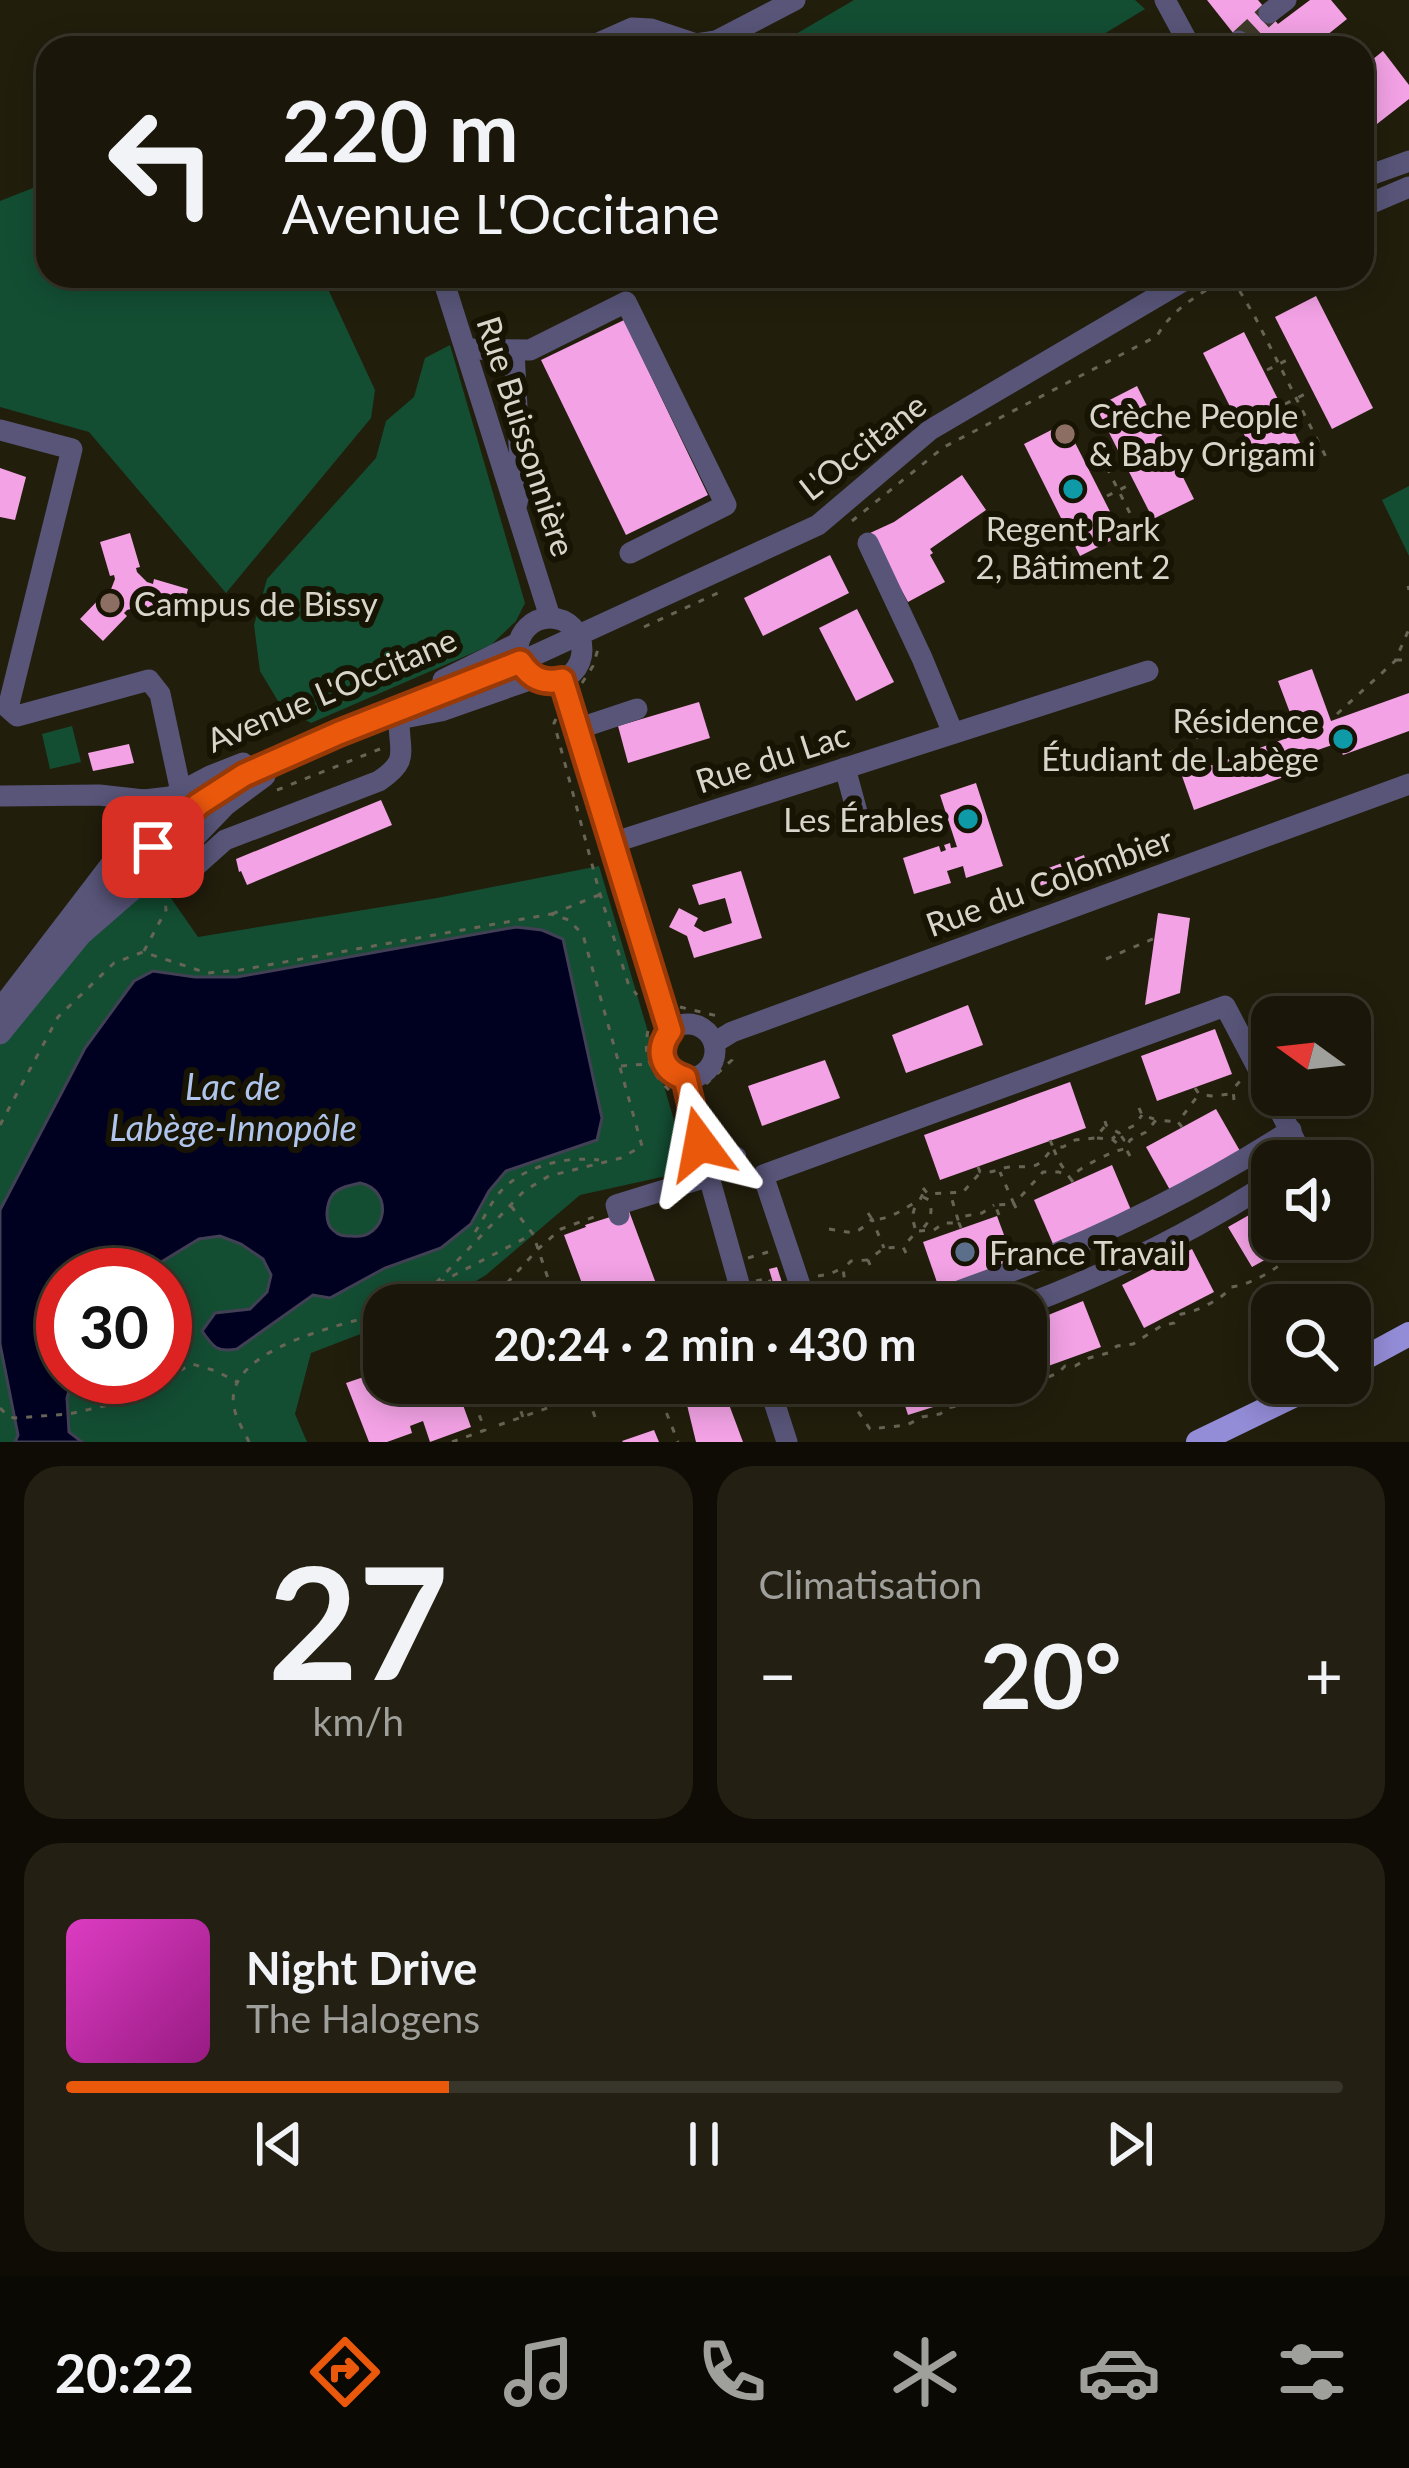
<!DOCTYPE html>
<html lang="fr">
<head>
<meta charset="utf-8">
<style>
	:root { --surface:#1a1609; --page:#231f12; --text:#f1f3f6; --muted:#9f9f9c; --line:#38352a; --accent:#ea580c }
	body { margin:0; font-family:Lato,sans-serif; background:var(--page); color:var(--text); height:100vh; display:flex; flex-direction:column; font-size:45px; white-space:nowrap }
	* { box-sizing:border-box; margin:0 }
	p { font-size:39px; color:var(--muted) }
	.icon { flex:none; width:66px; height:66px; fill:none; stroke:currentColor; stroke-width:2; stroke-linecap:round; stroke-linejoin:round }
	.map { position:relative; height:1442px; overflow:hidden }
	.sheet { display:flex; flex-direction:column; gap:24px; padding:24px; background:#0e0c05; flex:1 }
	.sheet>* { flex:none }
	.hud { position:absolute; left:36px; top:36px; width:1338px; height:252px; border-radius:36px; box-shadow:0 6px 30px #0003,0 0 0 3px var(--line); background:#1a1609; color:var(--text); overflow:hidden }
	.needle { width:78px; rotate:285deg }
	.tools { position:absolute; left:1251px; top:996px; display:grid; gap:24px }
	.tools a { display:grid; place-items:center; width:120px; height:120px; border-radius:24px; background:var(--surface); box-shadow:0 6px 30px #0003,0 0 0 3px var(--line); font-size:60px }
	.speed { position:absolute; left:36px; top:1248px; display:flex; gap:24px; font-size:60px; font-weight:700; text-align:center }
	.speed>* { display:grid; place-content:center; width:156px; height:156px; border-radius:50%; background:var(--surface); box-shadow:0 6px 30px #0003,0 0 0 3px var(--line); line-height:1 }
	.speed .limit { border:18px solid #d22; background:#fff; color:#111 }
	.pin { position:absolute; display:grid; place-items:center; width:102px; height:102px; color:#fff; margin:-51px; border-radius:24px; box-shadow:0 6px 18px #0006 }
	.me { position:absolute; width:132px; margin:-66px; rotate:347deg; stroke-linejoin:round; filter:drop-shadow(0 0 9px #0008) }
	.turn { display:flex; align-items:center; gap:42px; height:252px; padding:0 48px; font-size:54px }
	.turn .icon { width:156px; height:156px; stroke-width:2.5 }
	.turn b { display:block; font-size:84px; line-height:102px }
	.big { font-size:90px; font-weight:700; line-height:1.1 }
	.sheet .card { flex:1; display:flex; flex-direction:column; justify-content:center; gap:18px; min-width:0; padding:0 42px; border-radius:36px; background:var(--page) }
	.sheet .dial { align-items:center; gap:0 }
	.dial b { font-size:156px; line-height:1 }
	.song { display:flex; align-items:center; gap:36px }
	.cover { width:144px; height:144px; border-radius:18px; background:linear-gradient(135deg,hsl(310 70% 55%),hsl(310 70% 35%)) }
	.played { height:12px; border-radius:6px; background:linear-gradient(90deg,var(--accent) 30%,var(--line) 30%) }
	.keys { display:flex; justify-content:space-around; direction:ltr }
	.heat { display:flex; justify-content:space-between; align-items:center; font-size:66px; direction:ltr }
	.sheet .tiles { flex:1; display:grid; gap:24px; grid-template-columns:1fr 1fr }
	.card:last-child { grid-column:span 2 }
	.trip { position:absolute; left:363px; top:1284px; width:684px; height:120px; border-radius:36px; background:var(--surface); box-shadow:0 6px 30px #0003,0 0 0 3px var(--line); font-weight:700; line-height:120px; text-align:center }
	.tabs { display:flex; height:192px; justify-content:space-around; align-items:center; background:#0a0904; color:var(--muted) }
	.tabs .icon { width:84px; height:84px }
	.tabs .current { color:var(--accent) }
	.tabs b { font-size:54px; color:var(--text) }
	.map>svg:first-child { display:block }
	.green { fill:#134e33; fill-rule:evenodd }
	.water { fill:#000021; stroke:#414054; stroke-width:3; fill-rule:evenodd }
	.building { fill:#f3a2e5 }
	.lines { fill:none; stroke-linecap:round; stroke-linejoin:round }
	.minor-tunnel { stroke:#3d3a29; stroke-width:21; stroke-dasharray:21 10; stroke-linecap:butt }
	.path { stroke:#686556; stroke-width:3; stroke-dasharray:6 9; stroke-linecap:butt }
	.minor { stroke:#585579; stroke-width:21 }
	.major { stroke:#938cd7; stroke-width:24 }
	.route-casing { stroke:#983908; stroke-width:30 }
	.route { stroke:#ea580c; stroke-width:21 }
	.education-dot { fill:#8d6e63; stroke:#181404; stroke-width:4.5 }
	.culture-dot { fill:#0f9aa8; stroke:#181404; stroke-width:4.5 }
	.service-dot { fill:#5c6f8a; stroke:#181404; stroke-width:4.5 }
	.labels { text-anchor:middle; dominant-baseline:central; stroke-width:12; stroke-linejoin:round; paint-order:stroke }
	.poi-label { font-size:33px; fill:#d8d6cb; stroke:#181404; text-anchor:start }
	.street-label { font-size:33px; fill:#d8d6cb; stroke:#181404 }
	.water-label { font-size:36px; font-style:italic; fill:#afc5ee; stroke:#181404 }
</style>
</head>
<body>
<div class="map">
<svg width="1409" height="1442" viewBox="0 0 1409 1442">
	<rect width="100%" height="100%" fill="#221e0c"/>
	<!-- green -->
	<g class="green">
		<path d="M854,0H1135L1145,9L1081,48H772Z"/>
		<path d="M48,182V276H322L375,390L371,418L226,593L89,432L0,407V201Z"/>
		<path d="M450,345L525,603L516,621L491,645L311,723L281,706L260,671L254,625L267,579L376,458L386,421L414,397L425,358Z"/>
		<path d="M1409,486V556L1382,500Z"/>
		<path d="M72,726L81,762L50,769L42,734Z"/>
		<path d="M599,866L689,1171L580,1195L486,1275L436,1305H384V1325L311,1353L295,1414L307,1442H0V1045L69,955L159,881L198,937L437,898ZM63,1275H165V1377H63Z"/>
	</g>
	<!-- water -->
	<path class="water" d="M516,927L542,930L563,939L602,1118L597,1140L506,1171L489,1191L471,1224L441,1248L385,1268L330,1298L313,1295L237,1349C217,1353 213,1347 202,1331L215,1313L250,1309L267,1292L271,1275L263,1259L241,1244L220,1236L199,1239L140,1275H63V1377H73L67,1398L69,1432L82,1442H15L18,1435L0,1344V1210L85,1048L134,981L153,971L195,977H237ZM360,1183C395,1190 387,1241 351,1236C344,1236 339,1236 333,1230C324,1222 326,1204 333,1194C340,1187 351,1185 360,1183Z"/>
	<!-- building -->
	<g class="building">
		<path d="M1207,0H1258L1278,24L1310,0H1331L1347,19L1311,48H1245Z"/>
		<path d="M1383,51L1409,85V99L1368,131L1362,123V68Z"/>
		<path d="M1316,296L1373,408L1332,429L1275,317Z"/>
		<path d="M624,320L708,495L626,535L541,360Z"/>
		<path d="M1244,332L1301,445L1260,466L1203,353Z"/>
		<path d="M1137,386L1194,499L1153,519L1096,407Z"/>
		<path d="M1065,423L1122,535L1080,556L1024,444Z"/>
		<path d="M0,468L26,477L15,520L0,517Z"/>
		<path d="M962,475L986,510L930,549L933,553L930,555L945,582L908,602L870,533L894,522Z"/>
		<path d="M130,533L140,567L136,568L137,572L147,582L153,584L154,579L188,589L180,619L146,610L147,606L144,605L127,610L124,613L127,616L103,641L80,619L104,594L108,597L115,579L114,575L110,576L100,542Z"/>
		<path d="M830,555L849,593L763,636L744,598Z"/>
		<path d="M857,609L894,682L856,701L819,628Z"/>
		<path d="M1312,669L1331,721L1409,693V731L1343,755L1338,743L1306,754L1311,767L1194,810L1182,776L1298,734L1278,681Z"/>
		<path d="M699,702L710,738L628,763L618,726Z"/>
		<path d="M129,744L134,763L93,771L88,753Z"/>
		<path d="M976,783L1003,866L966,878L963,866L947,871L951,883L914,894L903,858L939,846L941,852L946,850L944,845L950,843L951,848L957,847L940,795Z"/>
		<path d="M381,800L392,825L247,885L241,871L239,872L236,859Z"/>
		<path d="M1084,855L1088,869L1037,887L1032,874Z"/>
		<path d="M741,871L762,938L694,958L687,936L669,927L679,908L698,918L694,926L704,932L732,923L725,898L699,905L692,885Z"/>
		<path d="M1158,913L1190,918L1180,993L1145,1005Z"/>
		<path d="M968,1005L983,1045L906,1073L892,1035Z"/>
		<path d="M1215,1029L1232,1074L1157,1101L1141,1056Z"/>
		<path d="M825,1060L840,1098L762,1126L748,1086Z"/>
		<path d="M1070,1082L1086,1128L940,1180L924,1135Z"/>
		<path d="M1216,1109L1240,1151L1170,1190L1146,1147Z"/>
		<path d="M1112,1165L1131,1210L1053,1244L1034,1200Z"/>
		<path d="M1272,1202V1239H1303L1252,1267L1228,1227Z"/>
		<path d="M629,1211L664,1305H590L564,1235L586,1227L585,1225Z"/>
		<path d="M997,1216L1014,1262L939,1288L923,1242Z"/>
		<path d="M1192,1249L1214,1292L1144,1328L1122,1285Z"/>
		<path d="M777,1267L787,1298L778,1300L769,1269Z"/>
		<path d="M1083,1301L1101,1347L1026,1374V1324Z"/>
		<path d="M384,1370V1383H396L399,1389L409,1383H455L471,1427L430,1442L423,1421L410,1426L412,1433L387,1442H369L346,1383Z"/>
		<path d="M514,1383H576L578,1387L523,1406Z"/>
		<path d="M898,1383H981L984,1391L908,1415Z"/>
		<path d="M724,1391L743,1442H696L687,1405Z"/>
		<path d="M654,1430L659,1442H623L622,1441Z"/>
	</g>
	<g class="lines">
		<!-- minor-tunnel -->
		<path class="minor-tunnel" d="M1239,41L1269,13"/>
		<!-- path -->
		<g class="path">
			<path d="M1232,278L1255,317L1326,457"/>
			<path d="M1267,370L1289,359"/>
			<path d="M1285,404L1307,393"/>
			<path d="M1100,454L1147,547"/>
			<path d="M1088,460L1111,449"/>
			<path d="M1107,496L1127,486"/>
			<path d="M852,521L944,447L1157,336C1173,307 1203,292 1231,276"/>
			<path d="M1408,586L1409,590"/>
			<path d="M644,627L722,591"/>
			<path d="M1396,660H1409"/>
			<path d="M582,683L593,666L598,649"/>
			<path d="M1337,714L1395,661L1409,629"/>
			<path d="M556,719L554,723L600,894L628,983L637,995"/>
			<path d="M1144,768L1216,727H1290"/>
			<path d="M277,790L380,749"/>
			<path d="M552,914L599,895"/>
			<path d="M144,951L166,910L164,888"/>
			<path d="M1106,959L1155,938"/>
			<path d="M680,1007L722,1017"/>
			<path d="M648,1031C642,1055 652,1074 670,1091"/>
			<path d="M621,1066L647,1064"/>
			<path d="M706,1084L732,1060L734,1051"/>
			<path d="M1195,1088L1199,1094L1211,1096L1230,1094"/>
			<path d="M1234,1100L1233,1089L1242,1079"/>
			<path d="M1139,1108L1142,1115L1154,1119"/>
			<path d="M1105,1121L1106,1125L1119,1133L1135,1125L1142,1115"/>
			<path d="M0,1125L58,1017L114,963L143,952L207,973L240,970L551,914L569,920L583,935L642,1146L621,1158L549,1176L524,1191L433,1286L410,1305"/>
			<path d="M1182,1127L1178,1122L1199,1094"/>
			<path d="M1097,1138L1112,1139L1119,1145L1124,1140L1119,1133L1112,1139"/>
			<path d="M1050,1140L1053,1147H1063L1075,1140L1095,1138L1106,1125"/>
			<path d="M1130,1156L1126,1149L1130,1140L1146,1132L1156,1120L1178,1122"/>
			<path d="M978,1167L980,1172C993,1174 998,1168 1010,1167C1036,1166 1036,1171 1053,1147L1058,1160L1070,1178"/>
			<path d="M1073,1182L1070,1178C1078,1168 1112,1151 1124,1149"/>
			<path d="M923,1188L928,1194L963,1192L979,1174"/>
			<path d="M923,1197L929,1200C933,1210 931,1220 923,1228"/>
			<path d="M511,1206L533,1234L557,1305"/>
			<path d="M1016,1208L1014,1204L1043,1172H1059L1069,1177"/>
			<path d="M868,1213L872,1219C889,1221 904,1208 920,1200L924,1191"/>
			<path d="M999,1215L995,1205L1014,1204L1000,1172"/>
			<path d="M915,1228L912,1217L916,1203"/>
			<path d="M961,1228L959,1223L965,1216L982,1213L994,1205"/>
			<path d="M829,1229C852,1232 853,1238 872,1219L884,1248"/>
			<path d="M475,1232C484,1219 490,1203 501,1191C524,1166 565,1156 599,1160"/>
			<path d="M906,1253L903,1247L917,1231L934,1230L944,1223H959L950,1193"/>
			<path d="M748,1258L768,1252"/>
			<path d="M870,1265L868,1260L884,1248L902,1247"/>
			<path d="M818,1276L830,1274L842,1268"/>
			<path d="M756,1281L769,1278L772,1291L775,1290"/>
			<path d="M439,1283L533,1234"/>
			<path d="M487,1305L538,1249L561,1229L602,1214"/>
			<path d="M492,1305L546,1283"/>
			<path d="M855,1305C856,1290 841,1284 844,1268L851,1261L868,1260"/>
			<path d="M402,1383L404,1387"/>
			<path d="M511,1383L525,1423"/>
			<path d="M583,1383L595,1417"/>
			<path d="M851,1383L855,1407L870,1429L907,1425L922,1417L940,1414L948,1408L991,1398L1001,1390L1024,1387L1058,1373L1065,1366H1075L1089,1358L1108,1353L1117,1346L1133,1344L1161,1326L1174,1323L1181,1314C1196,1312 1223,1299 1231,1287C1250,1285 1278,1269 1291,1255C1301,1254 1318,1244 1328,1239"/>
			<path d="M661,1399L678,1442"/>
			<path d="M0,1408L9,1417L15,1418L69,1414L135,1399L155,1392L177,1372L192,1364L216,1371L237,1382"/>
			<path d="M499,1425L619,1383"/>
			<path d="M249,1442C244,1431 236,1419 234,1407C222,1349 345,1324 384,1313"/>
			<path d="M452,1442L485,1430L467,1383"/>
		</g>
		<!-- minor -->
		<g class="minor">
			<path d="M1165,0L1191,48"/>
			<path d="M1269,13L1286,0"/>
			<path d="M587,48L632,28L651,29L696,44L716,41L795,0"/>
			<path d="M1229,48L1239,41"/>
			<path d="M1362,178L1409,161"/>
			<path d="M1362,207L1409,187"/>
			<path d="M442,276L550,617"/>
			<path d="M466,349L530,350L626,302L726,505L630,553"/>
			<path d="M514,351L521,482L517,503"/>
			<path d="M0,430L72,449L8,708L17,716L149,680L160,694L181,792"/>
			<path d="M868,543L922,658L953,733"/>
			<circle cx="550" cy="650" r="32"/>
			<path d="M443,680L518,643"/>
			<path d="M562,680L669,1031"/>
			<path d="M404,718L441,711L535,678"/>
			<path d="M577,729L637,709"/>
			<path d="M845,768L857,812"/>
			<path d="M174,795L210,776L243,763"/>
			<path d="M0,796L99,795L144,800"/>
			<path d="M612,843L1148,671"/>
			<path d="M136,848C127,829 132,816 144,800L170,797L183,806"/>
			<path d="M177,856L197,865L225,840L379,781C410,760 399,754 399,719"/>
			<path d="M59,934L86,912L199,804L244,775L339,733L520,662L818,525L930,430L1192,276"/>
			<path d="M0,1009L131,838"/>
			<circle cx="688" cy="1051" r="27"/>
			<path d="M0,1034L81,935L158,868L177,856L226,805L265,776"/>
			<path d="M714,1043L732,1032L1409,784"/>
			<path d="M685,1078L693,1120L745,1305"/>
			<path d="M1272,1095L1305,1161"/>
			<path d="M707,1167L736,1157"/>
			<path d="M619,1215L616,1205L710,1176"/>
			<path d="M790,1305L798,1299L801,1288L763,1175L1225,1006L1272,1095"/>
			<path d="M918,1305C1048,1262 1176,1204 1291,1130"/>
			<path d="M1025,1305C1112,1272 1194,1231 1272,1181"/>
			<path d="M676,1383L677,1388"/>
			<path d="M768,1383L787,1442"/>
		</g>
		<!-- major -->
		<g class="major">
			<path d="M1350,1366L1409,1334"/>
			<path d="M1198,1442L1320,1383"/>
		</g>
	</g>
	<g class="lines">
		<!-- route casing -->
		<g class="route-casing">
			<path id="route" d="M153,847L199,804L244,775L339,733L520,662C531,678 542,684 562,680L670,1031C655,1051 662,1071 685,1078L700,1144"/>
		</g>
		<!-- route -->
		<use href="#route" class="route"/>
	</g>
	<!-- markers -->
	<g class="education-dot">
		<circle cx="1065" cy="434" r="12"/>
		<circle cx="110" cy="603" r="12"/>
	</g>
	<g class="culture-dot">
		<circle cx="1073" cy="489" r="12"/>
		<circle cx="1343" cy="739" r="12"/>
		<circle cx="968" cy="819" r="12"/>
	</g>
	<circle class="service-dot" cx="965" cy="1252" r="12"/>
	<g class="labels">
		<!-- poi labels -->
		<g class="poi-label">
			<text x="1089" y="415">Crèche People<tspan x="1089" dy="38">&amp; Baby Origami</tspan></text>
			<text x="1073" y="528" text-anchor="middle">Regent Park<tspan x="1073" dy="38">2, Bâtiment 2</tspan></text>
			<text x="134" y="603">Campus de Bissy</text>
			<text x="1319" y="720" text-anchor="end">Résidence<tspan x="1319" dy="38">Étudiant de Labège</tspan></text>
			<text x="944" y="819" text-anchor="end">Les Érables</text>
			<text x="989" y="1252">France Travail</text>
		</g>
		<!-- street labels -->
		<g class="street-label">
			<text transform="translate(527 436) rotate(72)">Rue Buissonnière</text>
			<text transform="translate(862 446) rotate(-38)">L'Occitane</text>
			<text transform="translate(331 689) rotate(-23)">Avenue L'Occitane</text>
			<text transform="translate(772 757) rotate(-18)">Rue du Lac</text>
			<text transform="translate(1049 881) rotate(-20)">Rue du Colombier</text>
		</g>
		<!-- water labels -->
		<g class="water-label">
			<text x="233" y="1086">Lac de<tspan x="233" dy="41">Labège-Innopôle</tspan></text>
		</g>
	</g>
</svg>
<div class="tools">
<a><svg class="needle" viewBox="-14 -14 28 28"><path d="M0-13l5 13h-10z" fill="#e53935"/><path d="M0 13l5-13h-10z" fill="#9f9f9c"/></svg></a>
<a><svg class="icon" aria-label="sound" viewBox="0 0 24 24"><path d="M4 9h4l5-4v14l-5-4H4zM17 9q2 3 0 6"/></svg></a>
<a><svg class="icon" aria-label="search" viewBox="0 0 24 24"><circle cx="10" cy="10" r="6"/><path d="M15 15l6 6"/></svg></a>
</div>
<div class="speed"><div class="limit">30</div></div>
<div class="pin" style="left:153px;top:847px;background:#d93025"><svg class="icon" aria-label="arrive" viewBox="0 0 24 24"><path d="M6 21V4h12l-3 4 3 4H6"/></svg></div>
<svg class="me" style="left:700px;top:1144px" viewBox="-20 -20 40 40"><path d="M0-17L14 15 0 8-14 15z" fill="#ea580c" stroke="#fff" stroke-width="4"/></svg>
<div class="trip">20:24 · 2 min · 430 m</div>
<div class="hud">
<div class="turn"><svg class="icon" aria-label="left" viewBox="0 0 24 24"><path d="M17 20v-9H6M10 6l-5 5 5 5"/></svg><div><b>220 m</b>Avenue L'Occitane</div></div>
</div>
</div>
<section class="sheet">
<div class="tiles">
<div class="card dial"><b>27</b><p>km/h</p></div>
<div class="card"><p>Climatisation</p>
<div class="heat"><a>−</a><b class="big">20°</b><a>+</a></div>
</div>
<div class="card">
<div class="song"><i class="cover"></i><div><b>Night Drive</b><p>The Halogens</p></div></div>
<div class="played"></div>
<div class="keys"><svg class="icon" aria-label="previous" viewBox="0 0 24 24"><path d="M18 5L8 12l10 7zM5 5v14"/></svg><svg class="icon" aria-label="pause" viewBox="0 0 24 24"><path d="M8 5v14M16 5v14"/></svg><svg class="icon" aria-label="next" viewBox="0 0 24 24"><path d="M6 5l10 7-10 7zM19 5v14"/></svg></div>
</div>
</div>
</section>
<nav class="tabs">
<b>20:22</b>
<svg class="icon current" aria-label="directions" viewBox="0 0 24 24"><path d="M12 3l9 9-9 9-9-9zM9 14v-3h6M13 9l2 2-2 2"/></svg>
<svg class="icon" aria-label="music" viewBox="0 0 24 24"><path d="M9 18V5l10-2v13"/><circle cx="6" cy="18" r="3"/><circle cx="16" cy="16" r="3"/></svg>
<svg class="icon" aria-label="phone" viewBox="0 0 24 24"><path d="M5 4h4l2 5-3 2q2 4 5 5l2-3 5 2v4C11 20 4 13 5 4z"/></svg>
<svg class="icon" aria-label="climate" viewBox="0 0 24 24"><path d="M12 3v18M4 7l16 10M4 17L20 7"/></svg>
<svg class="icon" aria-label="car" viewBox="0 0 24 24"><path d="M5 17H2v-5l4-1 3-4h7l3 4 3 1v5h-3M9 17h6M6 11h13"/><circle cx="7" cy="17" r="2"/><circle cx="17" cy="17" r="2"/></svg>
<svg class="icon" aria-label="filters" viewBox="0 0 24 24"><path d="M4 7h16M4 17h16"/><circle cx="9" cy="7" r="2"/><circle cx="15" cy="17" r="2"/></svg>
</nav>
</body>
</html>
